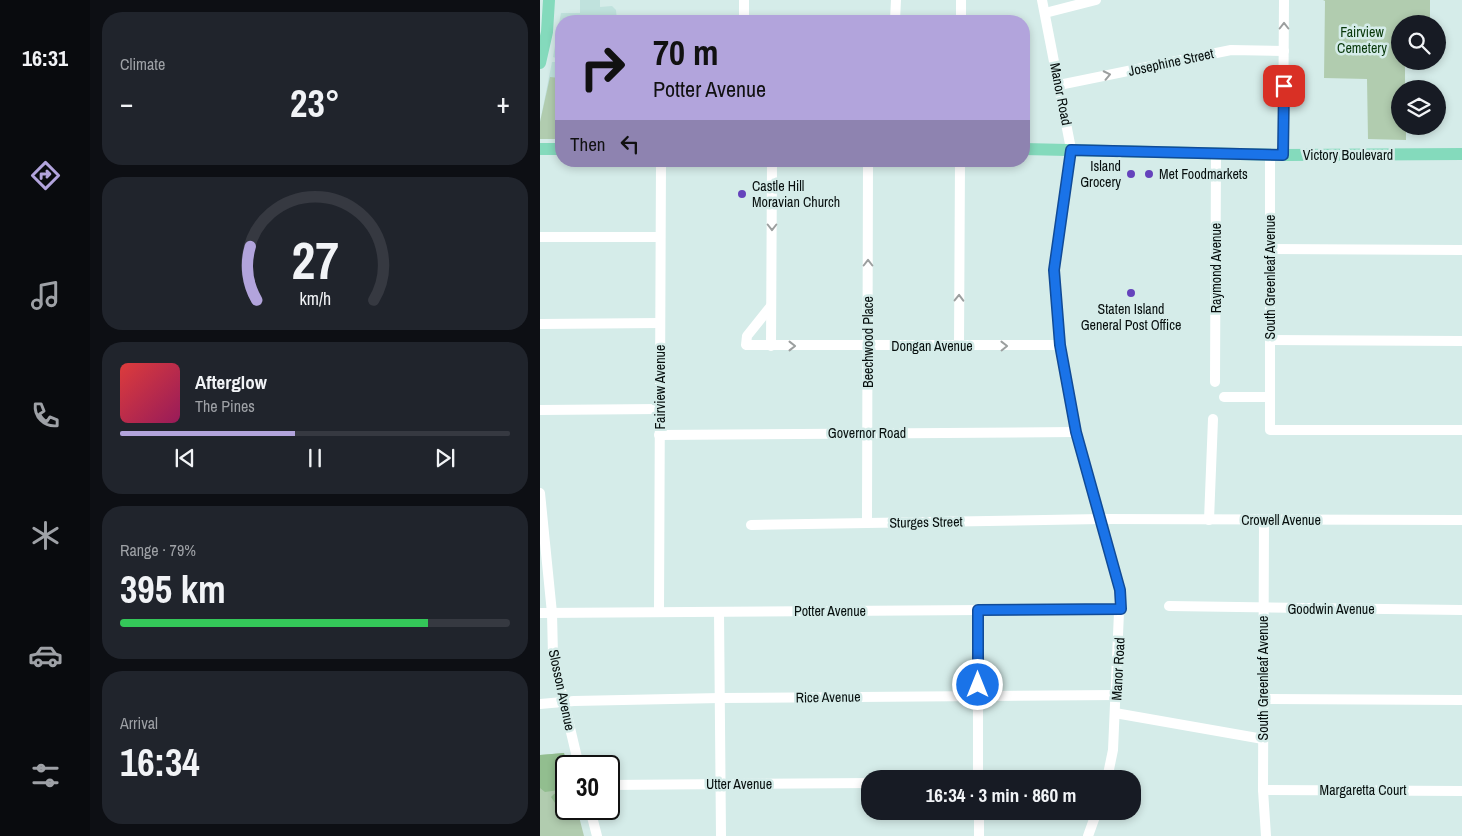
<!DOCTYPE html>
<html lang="en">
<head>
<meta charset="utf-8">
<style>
	:root { --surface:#171b24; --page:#20242c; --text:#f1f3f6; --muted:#9ea1a6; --line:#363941; --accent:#b2a4dc }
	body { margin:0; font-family:"Archivo Narrow",sans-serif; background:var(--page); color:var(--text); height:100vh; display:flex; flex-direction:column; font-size:19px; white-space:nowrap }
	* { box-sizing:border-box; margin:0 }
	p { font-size:16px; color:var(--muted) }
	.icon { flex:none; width:28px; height:28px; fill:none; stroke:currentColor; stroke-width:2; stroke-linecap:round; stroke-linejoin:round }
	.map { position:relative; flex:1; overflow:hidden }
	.details { display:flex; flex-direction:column; gap:12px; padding:12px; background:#0d0f14; width:450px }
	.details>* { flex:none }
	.top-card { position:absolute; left:15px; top:15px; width:475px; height:152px; border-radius:20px; box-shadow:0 2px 8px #0003; background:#b2a4dc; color:#111; overflow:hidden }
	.fabs { position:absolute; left:851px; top:15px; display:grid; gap:10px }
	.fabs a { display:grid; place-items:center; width:55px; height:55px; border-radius:50%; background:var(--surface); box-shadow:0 2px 8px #0003; font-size:25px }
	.speed { position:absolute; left:15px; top:755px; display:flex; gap:10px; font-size:25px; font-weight:700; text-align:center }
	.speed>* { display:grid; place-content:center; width:65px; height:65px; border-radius:50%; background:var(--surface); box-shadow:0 2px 8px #0003; line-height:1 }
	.speed .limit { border:2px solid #111; border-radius:8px; background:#fff; color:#111 }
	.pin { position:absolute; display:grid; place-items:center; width:42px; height:42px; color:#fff; margin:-21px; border-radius:10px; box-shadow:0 2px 8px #0006 }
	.me { position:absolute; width:55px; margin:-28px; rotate:0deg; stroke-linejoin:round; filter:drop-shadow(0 0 4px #0008) }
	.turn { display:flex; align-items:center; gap:18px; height:105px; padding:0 15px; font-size:22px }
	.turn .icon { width:65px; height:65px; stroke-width:2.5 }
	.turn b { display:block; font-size:35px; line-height:42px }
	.then { display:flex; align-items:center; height:48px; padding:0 15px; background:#0003; gap:10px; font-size:19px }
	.big { font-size:38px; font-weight:700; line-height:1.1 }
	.details .tile { flex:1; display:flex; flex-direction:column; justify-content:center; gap:8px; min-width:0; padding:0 18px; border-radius:20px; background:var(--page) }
	.details .dial { align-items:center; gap:0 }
	.dial svg { height:130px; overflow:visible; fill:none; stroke:var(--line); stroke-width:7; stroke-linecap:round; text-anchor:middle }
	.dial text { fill:var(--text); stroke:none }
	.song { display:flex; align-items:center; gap:15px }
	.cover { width:60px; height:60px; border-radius:8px; background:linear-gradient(135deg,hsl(0 70% 55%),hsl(330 70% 35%)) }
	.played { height:5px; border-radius:2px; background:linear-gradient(90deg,var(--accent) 45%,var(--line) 45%) }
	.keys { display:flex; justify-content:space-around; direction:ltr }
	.heat { display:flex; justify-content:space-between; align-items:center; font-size:28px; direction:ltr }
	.charge { height:8px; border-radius:4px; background:linear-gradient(90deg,#34c759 79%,var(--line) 0) }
	.trip { position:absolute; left:321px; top:770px; width:280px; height:50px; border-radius:20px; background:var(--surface); box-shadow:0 2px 8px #0003; font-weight:700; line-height:50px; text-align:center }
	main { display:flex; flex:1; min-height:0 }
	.dock { display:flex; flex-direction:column; width:90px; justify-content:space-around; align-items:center; background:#090b0e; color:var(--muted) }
	.dock .icon { width:35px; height:35px }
	.dock .on { color:var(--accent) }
	.dock b { font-size:22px; color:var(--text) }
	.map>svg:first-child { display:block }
	.built { fill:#c0e2dd }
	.green { fill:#b1ccaf }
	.forest { fill:#92be8f }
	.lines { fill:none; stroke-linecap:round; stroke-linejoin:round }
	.minor { stroke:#fff; stroke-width:10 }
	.major { stroke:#84dabc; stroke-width:12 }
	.oneway { stroke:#9c9f9f }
	.route-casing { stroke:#114b97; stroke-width:12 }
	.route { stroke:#1a73e8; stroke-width:9 }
	.poi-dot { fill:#6543bc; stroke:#d5ece9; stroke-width:2 }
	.labels { text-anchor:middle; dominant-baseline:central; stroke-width:5; stroke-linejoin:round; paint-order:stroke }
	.park-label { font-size:14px; fill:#073709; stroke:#d5ece9 }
	.street-label { font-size:14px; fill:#070f0e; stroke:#d5ece9 }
	.poi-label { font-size:14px; fill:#070f0e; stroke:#d5ece9; text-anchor:start }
</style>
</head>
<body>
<main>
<nav class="dock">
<b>16:31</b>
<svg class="icon on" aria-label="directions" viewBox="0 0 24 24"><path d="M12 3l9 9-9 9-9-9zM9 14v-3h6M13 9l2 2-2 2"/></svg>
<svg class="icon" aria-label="music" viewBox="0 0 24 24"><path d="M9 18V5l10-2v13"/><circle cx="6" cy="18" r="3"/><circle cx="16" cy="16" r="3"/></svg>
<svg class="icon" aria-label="phone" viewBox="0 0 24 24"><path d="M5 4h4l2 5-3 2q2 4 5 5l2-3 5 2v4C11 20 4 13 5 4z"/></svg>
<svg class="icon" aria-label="climate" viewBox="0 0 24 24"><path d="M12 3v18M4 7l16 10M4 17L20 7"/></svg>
<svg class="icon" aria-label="car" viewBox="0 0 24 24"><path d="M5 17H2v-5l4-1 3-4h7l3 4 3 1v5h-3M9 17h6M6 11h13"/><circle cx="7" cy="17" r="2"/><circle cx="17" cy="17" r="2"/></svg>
<svg class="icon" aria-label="filters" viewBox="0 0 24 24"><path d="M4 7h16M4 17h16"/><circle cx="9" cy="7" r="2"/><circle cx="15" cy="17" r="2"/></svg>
</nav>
<section class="details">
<div class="tile"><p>Climate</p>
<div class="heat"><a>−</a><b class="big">23°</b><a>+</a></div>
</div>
<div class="tile dial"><svg viewBox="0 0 100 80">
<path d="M14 69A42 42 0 1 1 86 69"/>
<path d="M14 69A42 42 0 0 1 10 36" stroke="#b2a4dc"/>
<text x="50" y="56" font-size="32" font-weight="700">27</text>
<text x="50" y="72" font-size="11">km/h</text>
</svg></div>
<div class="tile">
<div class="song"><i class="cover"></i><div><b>Afterglow</b><p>The Pines</p></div></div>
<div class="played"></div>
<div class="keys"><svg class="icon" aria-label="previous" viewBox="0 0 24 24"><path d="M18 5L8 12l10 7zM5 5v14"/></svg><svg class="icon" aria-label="pause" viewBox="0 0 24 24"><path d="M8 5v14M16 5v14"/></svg><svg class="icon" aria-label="next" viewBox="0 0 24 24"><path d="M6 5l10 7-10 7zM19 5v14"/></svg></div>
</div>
<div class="tile"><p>Range · 79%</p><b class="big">395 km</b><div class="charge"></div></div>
<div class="tile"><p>Arrival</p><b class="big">16:34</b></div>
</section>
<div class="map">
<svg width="922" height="836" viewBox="0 0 922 836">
	<rect width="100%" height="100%" fill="#d5ece9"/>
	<!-- built -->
	<path class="built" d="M40,0H60V7L72,6L76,10L77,21H21V139H0V122L12,62H15L16,58L13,57L21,13H40Z"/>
	<!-- green -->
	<g class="green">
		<path d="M783,0H890V24H860V61H865V89H860V126H866V140L828,139L827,79L784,78L785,1Z"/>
		<path d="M10,77L20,78L21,139H0V122Z"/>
		<path d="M24,753L27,766L26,809H37L44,836H0V755Z"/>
	</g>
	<!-- forest -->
	<g class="forest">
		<path d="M24,753L27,766L26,789L5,792L0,788V755Z"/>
		<path d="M26,792V809H37L38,813L24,816L11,797L14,794Z"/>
	</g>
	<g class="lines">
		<!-- minor -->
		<g class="minor">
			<path d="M204,0V21"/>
			<path d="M502,0L531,149L514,270L520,345L536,432L580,589L573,750L567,779"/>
			<path d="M505,13L556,0"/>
			<path d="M355,21L356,0"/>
			<path d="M421,21V0"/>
			<path d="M519,85L691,50L744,51"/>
			<path d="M730,155V430H922"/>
			<path d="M743,155L744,0"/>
			<path d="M0,237H120"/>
			<path d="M731,249L922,250"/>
			<path d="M231,306L207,336L206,345H520"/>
			<path d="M0,324L120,323"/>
			<path d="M730,340L922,341"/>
			<path d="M231,346L232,161"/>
			<path d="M419,347L420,161"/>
			<path d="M675,382L676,154"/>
			<path d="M684,397H730"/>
			<path d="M0,410L119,409"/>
			<path d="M119,435L536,432"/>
			<path d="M0,493L12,613L13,656L39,766"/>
			<path d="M669,520L673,419"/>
			<path d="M724,520L723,790L726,836"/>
			<path d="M327,523L328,161"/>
			<path d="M211,525L561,519L922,520"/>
			<path d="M629,606L922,610"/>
			<path d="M438,610V779"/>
			<path d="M119,612L121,161"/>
			<path d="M179,612L181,836"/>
			<path d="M0,613L581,609"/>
			<path d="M723,699L922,700"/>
			<path d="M0,704L34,701L180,698L577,695"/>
			<path d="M575,713L723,739"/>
			<path d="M69,785L330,783"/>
			<path d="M723,790L922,791"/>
			<path d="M50,809L57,836"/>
			<path d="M439,811V836"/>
			<path d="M548,836L557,811"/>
		</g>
		<!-- major -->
		<g class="major">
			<path d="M0,63L7,32L9,0"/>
			<path d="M0,149H21"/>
			<path d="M484,149L743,155L922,154"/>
		</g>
	</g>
	<!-- one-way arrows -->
	<defs><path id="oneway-chevron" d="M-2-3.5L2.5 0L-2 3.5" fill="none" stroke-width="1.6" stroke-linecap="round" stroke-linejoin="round" transform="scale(1.25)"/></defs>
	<g class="oneway">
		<use href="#oneway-chevron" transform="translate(744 26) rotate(-90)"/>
		<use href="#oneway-chevron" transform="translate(567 75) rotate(-12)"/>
		<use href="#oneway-chevron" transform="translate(232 227) rotate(90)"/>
		<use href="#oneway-chevron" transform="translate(328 263) rotate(-90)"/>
		<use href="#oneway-chevron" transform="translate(419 298) rotate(-89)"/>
		<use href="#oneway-chevron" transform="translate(252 346)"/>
		<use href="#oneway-chevron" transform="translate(464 346) rotate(-1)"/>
	</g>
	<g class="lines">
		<!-- route casing -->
		<g class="route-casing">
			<path id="route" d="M438,685V610L581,609L580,590L536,432L520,345L514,270L531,150L743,155L744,86"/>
		</g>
		<!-- route -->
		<use href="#route" class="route"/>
	</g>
	<!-- markers -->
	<g class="poi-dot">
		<circle cx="591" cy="174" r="5"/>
		<circle cx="609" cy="174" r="5"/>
		<circle cx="202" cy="194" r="5"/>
		<circle cx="591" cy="293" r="5"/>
	</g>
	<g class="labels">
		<!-- park labels -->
		<g class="park-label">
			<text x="822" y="32">Fairview<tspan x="822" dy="16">Cemetery</tspan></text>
		</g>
		<!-- street labels -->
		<g class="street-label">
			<text transform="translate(631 62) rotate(-12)">Josephine Street</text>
			<text transform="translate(521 94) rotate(79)">Manor Road</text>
			<text x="808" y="155">Victory Boulevard</text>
			<text transform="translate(676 268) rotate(-90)">Raymond Avenue</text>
			<text transform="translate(730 277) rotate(-90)">South Greenleaf Avenue</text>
			<text transform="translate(328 342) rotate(-90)">Beechwood Place</text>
			<text x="392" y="346">Dongan Avenue</text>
			<text transform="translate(120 387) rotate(-90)">Fairview Avenue</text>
			<text x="327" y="433">Governor Road</text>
			<text x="741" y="520">Crowell Avenue</text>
			<text transform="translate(386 522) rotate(-1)">Sturges Street</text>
			<text x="791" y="609">Goodwin Avenue</text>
			<text x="290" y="611">Potter Avenue</text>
			<text transform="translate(578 669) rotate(-87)">Manor Road</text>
			<text transform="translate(723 678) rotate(-90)">South Greenleaf Avenue</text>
			<text transform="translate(22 690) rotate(78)">Slosson Avenue</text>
			<text transform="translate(288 697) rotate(-1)">Rice Avenue</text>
			<text x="199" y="784">Utter Avenue</text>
			<text x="823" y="790">Margaretta Court</text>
		</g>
		<!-- poi labels -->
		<g class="poi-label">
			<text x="581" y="166" text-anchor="end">Island<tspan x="581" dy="16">Grocery</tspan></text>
			<text x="619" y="174">Met Foodmarkets</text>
			<text x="212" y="186">Castle Hill<tspan x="212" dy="16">Moravian Church</tspan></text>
			<text x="591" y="309" text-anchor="middle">Staten Island<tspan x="591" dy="16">General Post Office</tspan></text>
		</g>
	</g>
</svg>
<div class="fabs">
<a><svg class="icon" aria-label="search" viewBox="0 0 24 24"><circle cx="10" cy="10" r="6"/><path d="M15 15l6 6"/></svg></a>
<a><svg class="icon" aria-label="layers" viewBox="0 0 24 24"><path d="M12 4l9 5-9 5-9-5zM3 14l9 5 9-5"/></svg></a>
</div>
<div class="speed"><div class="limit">30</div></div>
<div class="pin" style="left:744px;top:86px;background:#d93025"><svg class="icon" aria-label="arrive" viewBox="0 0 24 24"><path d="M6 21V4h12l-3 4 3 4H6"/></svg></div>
<svg class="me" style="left:438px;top:685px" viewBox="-20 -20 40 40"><circle r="17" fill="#1a73e8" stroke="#fff" stroke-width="3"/><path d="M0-11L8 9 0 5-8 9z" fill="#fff"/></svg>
<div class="trip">16:34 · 3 min · 860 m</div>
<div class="top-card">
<div class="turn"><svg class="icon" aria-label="right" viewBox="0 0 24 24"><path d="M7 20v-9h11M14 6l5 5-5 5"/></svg><div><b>70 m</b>Potter Avenue</div></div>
<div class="then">Then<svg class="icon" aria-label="left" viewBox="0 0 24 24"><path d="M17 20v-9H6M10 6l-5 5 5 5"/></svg></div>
</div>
</div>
</main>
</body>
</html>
